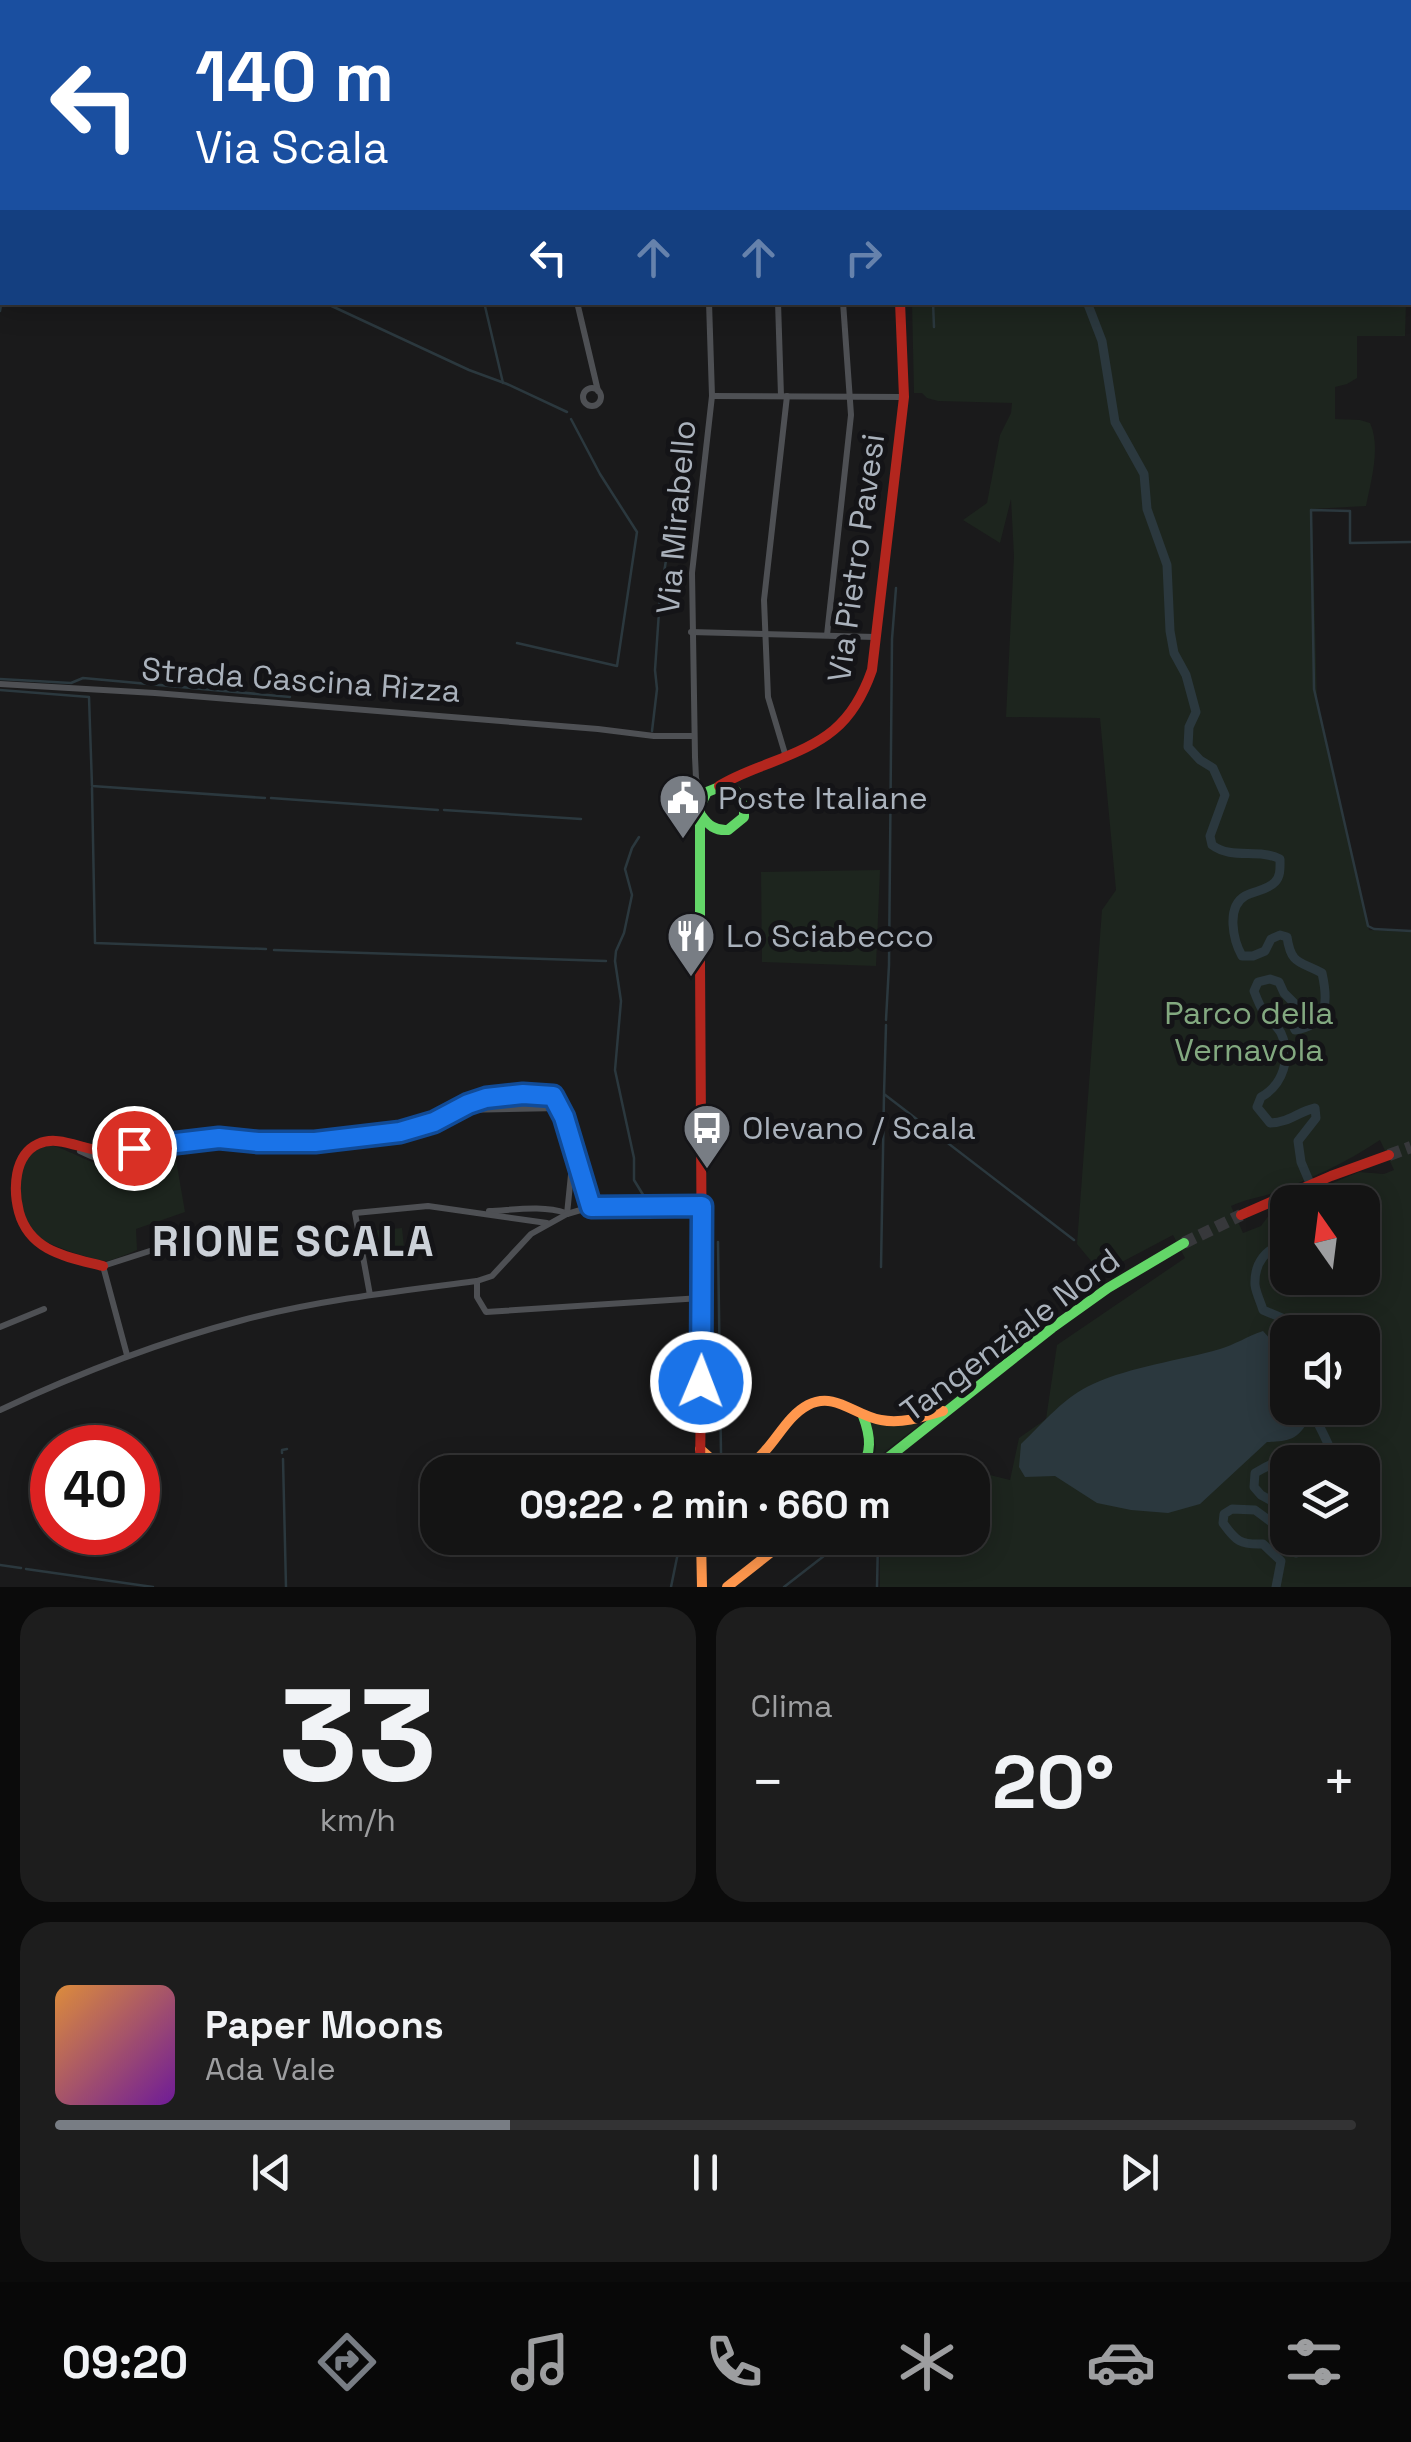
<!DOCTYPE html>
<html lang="it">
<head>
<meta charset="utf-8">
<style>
	:root { --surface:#141414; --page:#1d1d1d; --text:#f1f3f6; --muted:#9d9ea0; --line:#333334; --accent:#787d84 }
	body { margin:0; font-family:"Space Grotesk",sans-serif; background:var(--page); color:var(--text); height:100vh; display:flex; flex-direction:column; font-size:38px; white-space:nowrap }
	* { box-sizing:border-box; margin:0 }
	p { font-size:32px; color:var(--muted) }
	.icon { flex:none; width:55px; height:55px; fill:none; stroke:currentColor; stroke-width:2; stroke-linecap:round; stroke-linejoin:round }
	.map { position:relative; height:1587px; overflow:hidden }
	.sheet { display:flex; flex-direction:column; gap:20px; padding:20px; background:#0b0b0b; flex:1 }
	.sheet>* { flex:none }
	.hud { position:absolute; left:0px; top:0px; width:1412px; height:305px; box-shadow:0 5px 25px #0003,0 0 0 2px var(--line); background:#1a4fa0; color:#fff; overflow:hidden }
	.needle { width:65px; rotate:346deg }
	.fabs { position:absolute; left:1270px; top:1185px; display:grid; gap:20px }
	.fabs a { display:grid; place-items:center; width:110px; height:110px; border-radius:20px; background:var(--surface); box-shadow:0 5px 25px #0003,0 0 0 2px var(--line); font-size:50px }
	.speed { position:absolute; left:30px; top:1425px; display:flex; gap:20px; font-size:50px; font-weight:700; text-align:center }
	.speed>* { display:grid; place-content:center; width:130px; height:130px; border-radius:50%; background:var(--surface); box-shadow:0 5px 25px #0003,0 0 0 2px var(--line); line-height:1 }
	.speed .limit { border:15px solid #d22; background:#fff; color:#111 }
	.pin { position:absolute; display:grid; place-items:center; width:85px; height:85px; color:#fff; margin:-42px; border:5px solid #fff; border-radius:50%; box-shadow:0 2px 10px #0007 }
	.me { position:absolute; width:110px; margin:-55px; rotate:1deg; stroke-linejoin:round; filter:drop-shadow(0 0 8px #0008) }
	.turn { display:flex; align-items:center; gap:35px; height:210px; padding:0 30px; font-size:45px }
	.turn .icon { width:130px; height:130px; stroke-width:2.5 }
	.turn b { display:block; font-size:70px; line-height:85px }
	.lanes { display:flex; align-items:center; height:95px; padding:0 30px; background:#0003; justify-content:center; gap:50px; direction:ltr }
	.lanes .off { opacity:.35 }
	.big { font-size:75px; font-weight:700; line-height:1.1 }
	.sheet .widget { flex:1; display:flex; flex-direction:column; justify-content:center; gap:15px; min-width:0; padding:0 35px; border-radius:30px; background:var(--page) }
	.sheet .dial { align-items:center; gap:0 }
	.dial b { font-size:130px; line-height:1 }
	.song { display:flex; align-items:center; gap:30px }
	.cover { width:120px; height:120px; border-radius:15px; background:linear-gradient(135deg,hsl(30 70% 55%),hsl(280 70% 35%)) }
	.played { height:10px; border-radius:5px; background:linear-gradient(90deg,var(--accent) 35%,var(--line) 35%) }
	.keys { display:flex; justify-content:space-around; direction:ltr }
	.heat { display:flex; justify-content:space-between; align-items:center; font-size:55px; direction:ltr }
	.sheet .tiles { flex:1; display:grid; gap:20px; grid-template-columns:1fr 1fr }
	.widget:last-child { grid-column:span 2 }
	.trip { position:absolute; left:420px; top:1455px; width:570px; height:100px; border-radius:30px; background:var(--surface); box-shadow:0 5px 25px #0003,0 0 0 2px var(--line); font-weight:700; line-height:100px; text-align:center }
	.tabs { display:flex; height:160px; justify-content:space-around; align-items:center; background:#080808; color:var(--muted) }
	.tabs .icon { width:70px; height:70px }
	.tabs .current { color:var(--accent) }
	.tabs b { font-size:45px; color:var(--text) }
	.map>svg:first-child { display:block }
	.green { fill:#1d251e; fill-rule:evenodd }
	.water { fill:#2b383e }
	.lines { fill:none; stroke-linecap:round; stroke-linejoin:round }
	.stream { stroke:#2b383e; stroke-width:2.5 }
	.canal { stroke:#2b383e; stroke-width:9 }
	.highway-tunnel { stroke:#37383b; stroke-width:12; stroke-dasharray:12 6; stroke-linecap:butt }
	.street { stroke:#4e5054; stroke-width:6 }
	.fast { stroke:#63d668; stroke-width:10 }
	.slow { stroke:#ff974d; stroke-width:10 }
	.jam { stroke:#b3261e; stroke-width:10 }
	.route-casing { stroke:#114b97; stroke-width:25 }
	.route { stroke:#1a73e8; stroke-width:18 }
	.labels { text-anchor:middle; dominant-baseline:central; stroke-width:10; stroke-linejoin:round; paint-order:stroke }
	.street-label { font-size:32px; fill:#aab2bc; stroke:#141417 }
	.poi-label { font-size:32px; fill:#aab2bc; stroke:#141417; text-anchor:start }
	.park-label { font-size:32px; fill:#83a980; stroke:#141417 }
	.district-label { font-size:42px; font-weight:bold; letter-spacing:2.5px; fill:#ccd1d8; stroke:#141417 }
</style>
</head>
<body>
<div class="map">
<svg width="1411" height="1587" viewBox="0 0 1411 1587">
	<rect width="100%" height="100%" fill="#1a1a1b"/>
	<!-- green -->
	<g class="green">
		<rect x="921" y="0" width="236" height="2"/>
		<path d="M912,303H1406L1405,336H1357V378L1347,384L1335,387V419L1360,420L1370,423C1381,447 1371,481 1366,506L1312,509L1317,702L1369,930L1411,932V1587H880V1549L895,1538H972L973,1477L978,1472L1010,1480L1019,1438L1046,1419L1057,1345L1185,1258L1173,1235L1101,1273L1077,1244L1102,910L1116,890L1100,718L1006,717L1014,556L1011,499L1000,543L963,520L987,503L1000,435L1011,413L1012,403L938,401L927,398L922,393H914ZM1380,1140L1394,1170L1384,1174L1359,1172L1275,1207L1261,1226L1243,1233L1231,1206C1244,1200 1256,1198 1270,1194C1308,1180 1346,1163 1380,1140ZM1288,1202H1362V1278H1288ZM1288,1332H1362V1408H1288ZM1288,1462H1362V1538H1288Z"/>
		<path d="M880,870L876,966L762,962L761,872Z"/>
		<path d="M50,1145C71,1150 90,1165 111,1166C134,1167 153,1155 175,1154L185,1212L136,1229L137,1250C127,1254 117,1259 107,1261C97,1262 42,1243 35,1235C18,1217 12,1166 36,1150C39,1148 47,1146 50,1145Z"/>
		<path d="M402,1228L404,1247L374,1250L369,1231Z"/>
		<path d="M869,1419L916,1423L918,1426L874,1460L876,1446Z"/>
	</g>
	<!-- water -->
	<path class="water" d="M1263,1331C1293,1363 1288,1366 1288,1408H1302L1307,1423C1296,1441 1287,1441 1267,1442L1200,1504L1168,1513L1131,1510L1097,1503L1055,1476L1025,1477L1019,1467L1021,1444C1043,1423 1065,1396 1093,1384C1133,1366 1178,1361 1220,1349C1234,1345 1248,1336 1263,1331Z"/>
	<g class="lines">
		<!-- stream -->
		<g class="stream">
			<path d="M241,0V2"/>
			<path d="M1030,0L1035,2"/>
			<path d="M1410,33H1411"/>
			<path d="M0,63L2,71"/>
			<path d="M323,302L469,370L507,384L567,412"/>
			<path d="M484,302L503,383"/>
			<path d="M933,302L934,327"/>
			<path d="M0,311L2,299"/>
			<path d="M672,533L686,435L682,429"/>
			<path d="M1411,542L1350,543V511L1311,510L1314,689L1368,926L1374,929L1411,931"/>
			<path d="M517,643L617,666L637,532L600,474L571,419"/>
			<path d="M0,679L71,683L83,678L290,697"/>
			<path d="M0,690L89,697L92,786L265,798"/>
			<path d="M652,731L657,689L655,670L660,597L669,542"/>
			<path d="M92,788L95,943L266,949"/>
			<path d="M271,798L438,810"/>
			<path d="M444,810L581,819"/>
			<path d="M639,837L632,848L625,869L632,895L624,933L616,951L615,961L621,1001L615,1070L634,1158V1180L645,1198"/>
			<path d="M274,950L606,961"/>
			<path d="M886,1020L889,965L892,639L896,588"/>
			<path d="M886,1025L884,1094L1074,1240"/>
			<path d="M718,1242L721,1453"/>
			<path d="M881,1267L884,1095"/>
			<path d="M282,1453V1450L287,1449"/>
			<path d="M283,1459L286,1587"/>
			<path d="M732,1538L734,1548"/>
			<path d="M0,1565L21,1568"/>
			<path d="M26,1569L153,1587"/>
			<path d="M671,1587L681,1538"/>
			<path d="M784,1587L847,1538"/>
			<path d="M877,1587L878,1538"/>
		</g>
		<!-- canal -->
		<g class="canal">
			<path d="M1088,2V0"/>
			<path d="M0,153H2"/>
			<path d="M1410,245H1411"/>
			<path d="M1087,302L1102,341L1115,422L1144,474L1147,509L1167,565L1170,631L1174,653L1186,675L1196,712L1189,727L1188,747L1200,760L1213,768L1225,795L1210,836L1212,845C1232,860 1258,848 1280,859C1280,867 1281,876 1275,882C1268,890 1254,891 1245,896C1226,907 1233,940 1242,956H1253L1265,951L1271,939L1280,935L1287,937C1291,965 1300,961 1322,973C1328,1000 1329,1025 1295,1030L1292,1023L1294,1003L1284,993L1279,982L1270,979L1258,982L1254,991C1257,999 1260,1007 1265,1014C1270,1020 1277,1026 1281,1033C1292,1057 1283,1085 1261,1097L1257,1107L1270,1123C1291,1122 1297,1112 1315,1108L1316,1118L1298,1141L1301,1162L1318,1202"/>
			<path d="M1288,1246C1266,1245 1254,1264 1255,1285C1256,1293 1261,1303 1263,1310L1296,1324L1298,1332"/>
			<path d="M1312,1408C1317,1426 1332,1445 1333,1462"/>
			<path d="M1288,1510L1261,1495L1254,1487L1255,1473C1275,1461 1299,1450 1321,1462"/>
			<path d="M1276,1587L1281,1561L1263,1544C1240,1545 1236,1541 1223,1523L1224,1514L1232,1509L1255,1510L1278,1527L1283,1540L1296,1553L1304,1550L1308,1538"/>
		</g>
		<!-- highway-tunnel -->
		<g class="highway-tunnel">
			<path d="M1389,1155L1411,1147"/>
			<path d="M1184,1243L1241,1215"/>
		</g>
		<!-- street -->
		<g class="street">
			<path d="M503,0L504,2"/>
			<path d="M676,0L677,2"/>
			<path d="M577,302L598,391"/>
			<path d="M778,302L781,396"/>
			<circle cx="592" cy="397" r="9"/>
			<path d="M712,396L903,397"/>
			<path d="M691,632L875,637"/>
			<path d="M827,635L851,415L843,302"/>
			<path d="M0,684L155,693L598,729L654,736H694"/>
			<path d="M786,757L768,697L764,600L787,396"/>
			<path d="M702,798L696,778L695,757L692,573L712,396L709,302"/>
			<path d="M458,1110L560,1108"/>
			<path d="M80,1151C113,1168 136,1163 168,1148"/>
			<path d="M489,1211C514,1210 542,1205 566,1213"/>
			<path d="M567,1214L573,1155"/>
			<path d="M477,1281V1297L486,1312L701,1298"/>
			<path d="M370,1295L355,1213L428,1206L547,1223"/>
			<path d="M0,1327L44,1309"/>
			<path d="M127,1355L103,1266L181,1241"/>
			<path d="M0,1410C79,1373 159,1342 243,1320C319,1300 399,1291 477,1281L492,1276L531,1234L567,1214L591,1207L701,1206"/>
		</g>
		<!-- fast -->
		<g class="fast">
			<path d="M700,960V806L707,792L722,786L736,791L744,807V817L728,830C715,831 708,825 701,815"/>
			<path d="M296,1142C336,1143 381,1139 420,1127C438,1122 452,1111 469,1104C495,1092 525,1092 553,1096L560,1108L591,1207"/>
			<path d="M860,1472C872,1452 871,1437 863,1416"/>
			<path d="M870,1472L1052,1328L1108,1288L1184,1243"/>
		</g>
		<!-- slow -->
		<g class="slow">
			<path d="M893,0V2"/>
			<path d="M700,1449L719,1466L731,1470"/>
			<path d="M742,1472C750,1466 758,1459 765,1451C779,1436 789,1415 808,1405C835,1391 855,1416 881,1420C902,1424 923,1417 943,1411"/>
			<path d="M701,1538L702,1587"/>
			<path d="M727,1587L789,1538"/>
		</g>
		<!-- jam -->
		<g class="jam">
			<path d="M901,0V2"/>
			<path d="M719,786C735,776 752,770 770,763C824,742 852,727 872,670L904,397L900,302"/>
			<path d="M700,960L702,1298L700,1472"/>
			<path d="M1241,1215L1331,1176L1389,1155"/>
			<path d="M103,1266C68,1257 30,1252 19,1212C13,1189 14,1155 38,1144C59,1134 84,1151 106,1151C139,1151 171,1142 204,1140C235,1138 266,1141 296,1142"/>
		</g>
	</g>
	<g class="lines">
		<!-- route casing -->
		<g class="route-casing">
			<path id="route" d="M134,1148L219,1138L258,1142H315L400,1132L434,1122L468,1104L486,1098L523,1094L553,1096L564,1117L591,1207L702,1206L701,1382"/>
		</g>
		<!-- route -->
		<use href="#route" class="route"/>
	</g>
	<!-- icons -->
	<defs>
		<g id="civic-pin" transform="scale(2.5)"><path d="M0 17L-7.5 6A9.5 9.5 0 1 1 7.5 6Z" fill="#787d84" stroke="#141417"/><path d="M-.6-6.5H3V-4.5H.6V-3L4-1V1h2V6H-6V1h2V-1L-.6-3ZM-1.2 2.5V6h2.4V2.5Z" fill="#fff"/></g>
		<g id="restaurant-pin" transform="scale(2.5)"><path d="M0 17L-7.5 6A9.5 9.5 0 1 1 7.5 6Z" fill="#787d84" stroke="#141417"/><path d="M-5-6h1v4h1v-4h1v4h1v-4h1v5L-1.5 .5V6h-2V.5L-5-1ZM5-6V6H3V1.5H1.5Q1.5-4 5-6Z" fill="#fff"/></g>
		<g id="bus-pin" transform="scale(2.5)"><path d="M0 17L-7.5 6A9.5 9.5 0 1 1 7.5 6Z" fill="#787d84" stroke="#141417"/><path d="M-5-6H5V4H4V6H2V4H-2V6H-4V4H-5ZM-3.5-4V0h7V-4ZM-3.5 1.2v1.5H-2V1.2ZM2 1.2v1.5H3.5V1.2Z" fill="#fff"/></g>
	</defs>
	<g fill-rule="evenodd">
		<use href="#civic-pin" x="683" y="798"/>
		<use href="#restaurant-pin" x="691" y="936"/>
		<use href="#bus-pin" x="707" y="1128"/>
	</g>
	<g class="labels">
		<!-- street labels -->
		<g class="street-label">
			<text transform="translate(676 517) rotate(-85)">Via Mirabello</text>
			<text transform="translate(856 558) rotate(-82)">Via Pietro Pavesi</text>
			<text transform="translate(301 680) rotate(4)">Strada Cascina Rizza</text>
			<text transform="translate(1010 1335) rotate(-37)">Tangenziale Nord</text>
		</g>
		<!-- poi labels -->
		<g class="poi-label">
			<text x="718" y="798">Poste Italiane</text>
			<text x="726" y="936">Lo Sciabecco</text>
			<text x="742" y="1128">Olevano / Scala</text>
		</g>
		<!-- park labels -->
		<g class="park-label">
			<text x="1249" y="1013">Parco della<tspan x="1249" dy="37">Vernavola</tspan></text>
		</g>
		<!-- district labels -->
		<g class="district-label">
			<text x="294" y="1241">RIONE SCALA</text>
		</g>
	</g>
</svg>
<div class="fabs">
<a><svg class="needle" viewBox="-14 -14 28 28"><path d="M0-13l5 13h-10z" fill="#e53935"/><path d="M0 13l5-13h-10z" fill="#9d9ea0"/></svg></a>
<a><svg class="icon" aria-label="sound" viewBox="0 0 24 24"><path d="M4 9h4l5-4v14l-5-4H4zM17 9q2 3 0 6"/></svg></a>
<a><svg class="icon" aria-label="layers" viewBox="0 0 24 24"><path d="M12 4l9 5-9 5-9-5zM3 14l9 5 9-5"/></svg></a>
</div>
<div class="speed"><div class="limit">40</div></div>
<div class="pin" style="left:134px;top:1148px;background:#d93025"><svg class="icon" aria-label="arrive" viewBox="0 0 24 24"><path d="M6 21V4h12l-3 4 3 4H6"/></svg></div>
<svg class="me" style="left:701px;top:1382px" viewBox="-20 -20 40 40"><circle r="17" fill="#1a73e8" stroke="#fff" stroke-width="3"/><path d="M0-11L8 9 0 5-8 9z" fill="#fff"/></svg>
<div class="trip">09:22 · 2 min · 660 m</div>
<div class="hud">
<div class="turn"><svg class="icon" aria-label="left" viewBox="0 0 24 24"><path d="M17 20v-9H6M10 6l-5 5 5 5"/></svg><div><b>140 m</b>Via Scala</div></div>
<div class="lanes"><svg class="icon" aria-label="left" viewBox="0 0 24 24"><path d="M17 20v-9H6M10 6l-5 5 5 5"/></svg><svg class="icon off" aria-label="ahead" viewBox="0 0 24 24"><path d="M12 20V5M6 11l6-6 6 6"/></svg><svg class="icon off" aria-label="ahead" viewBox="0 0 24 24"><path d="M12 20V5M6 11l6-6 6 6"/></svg><svg class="icon off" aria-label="right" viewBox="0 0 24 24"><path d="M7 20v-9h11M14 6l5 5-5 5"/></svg></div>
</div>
</div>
<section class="sheet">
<div class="tiles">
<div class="widget dial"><b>33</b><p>km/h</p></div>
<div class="widget"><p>Clima</p>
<div class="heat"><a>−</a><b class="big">20°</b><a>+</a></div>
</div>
<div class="widget">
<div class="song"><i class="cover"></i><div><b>Paper Moons</b><p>Ada Vale</p></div></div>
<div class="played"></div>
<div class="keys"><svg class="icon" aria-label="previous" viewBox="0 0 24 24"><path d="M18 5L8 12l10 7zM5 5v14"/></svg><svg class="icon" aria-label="pause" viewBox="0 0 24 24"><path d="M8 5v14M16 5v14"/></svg><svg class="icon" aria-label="next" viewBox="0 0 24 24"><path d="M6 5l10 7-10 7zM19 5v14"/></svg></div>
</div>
</div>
</section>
<nav class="tabs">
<b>09:20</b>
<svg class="icon current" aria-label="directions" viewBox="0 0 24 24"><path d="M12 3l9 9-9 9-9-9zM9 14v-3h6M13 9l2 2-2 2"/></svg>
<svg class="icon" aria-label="music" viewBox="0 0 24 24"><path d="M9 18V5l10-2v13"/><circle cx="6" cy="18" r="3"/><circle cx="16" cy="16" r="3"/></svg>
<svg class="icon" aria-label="phone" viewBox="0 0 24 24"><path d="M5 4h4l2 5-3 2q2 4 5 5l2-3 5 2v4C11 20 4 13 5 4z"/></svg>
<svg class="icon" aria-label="climate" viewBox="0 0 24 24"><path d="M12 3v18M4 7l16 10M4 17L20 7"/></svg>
<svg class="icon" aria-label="car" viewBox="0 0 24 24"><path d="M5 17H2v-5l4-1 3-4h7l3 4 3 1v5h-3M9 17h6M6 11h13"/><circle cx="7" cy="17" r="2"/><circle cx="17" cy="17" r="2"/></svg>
<svg class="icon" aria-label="filters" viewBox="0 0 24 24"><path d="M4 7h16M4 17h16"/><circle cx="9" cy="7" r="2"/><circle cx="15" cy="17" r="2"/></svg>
</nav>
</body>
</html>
